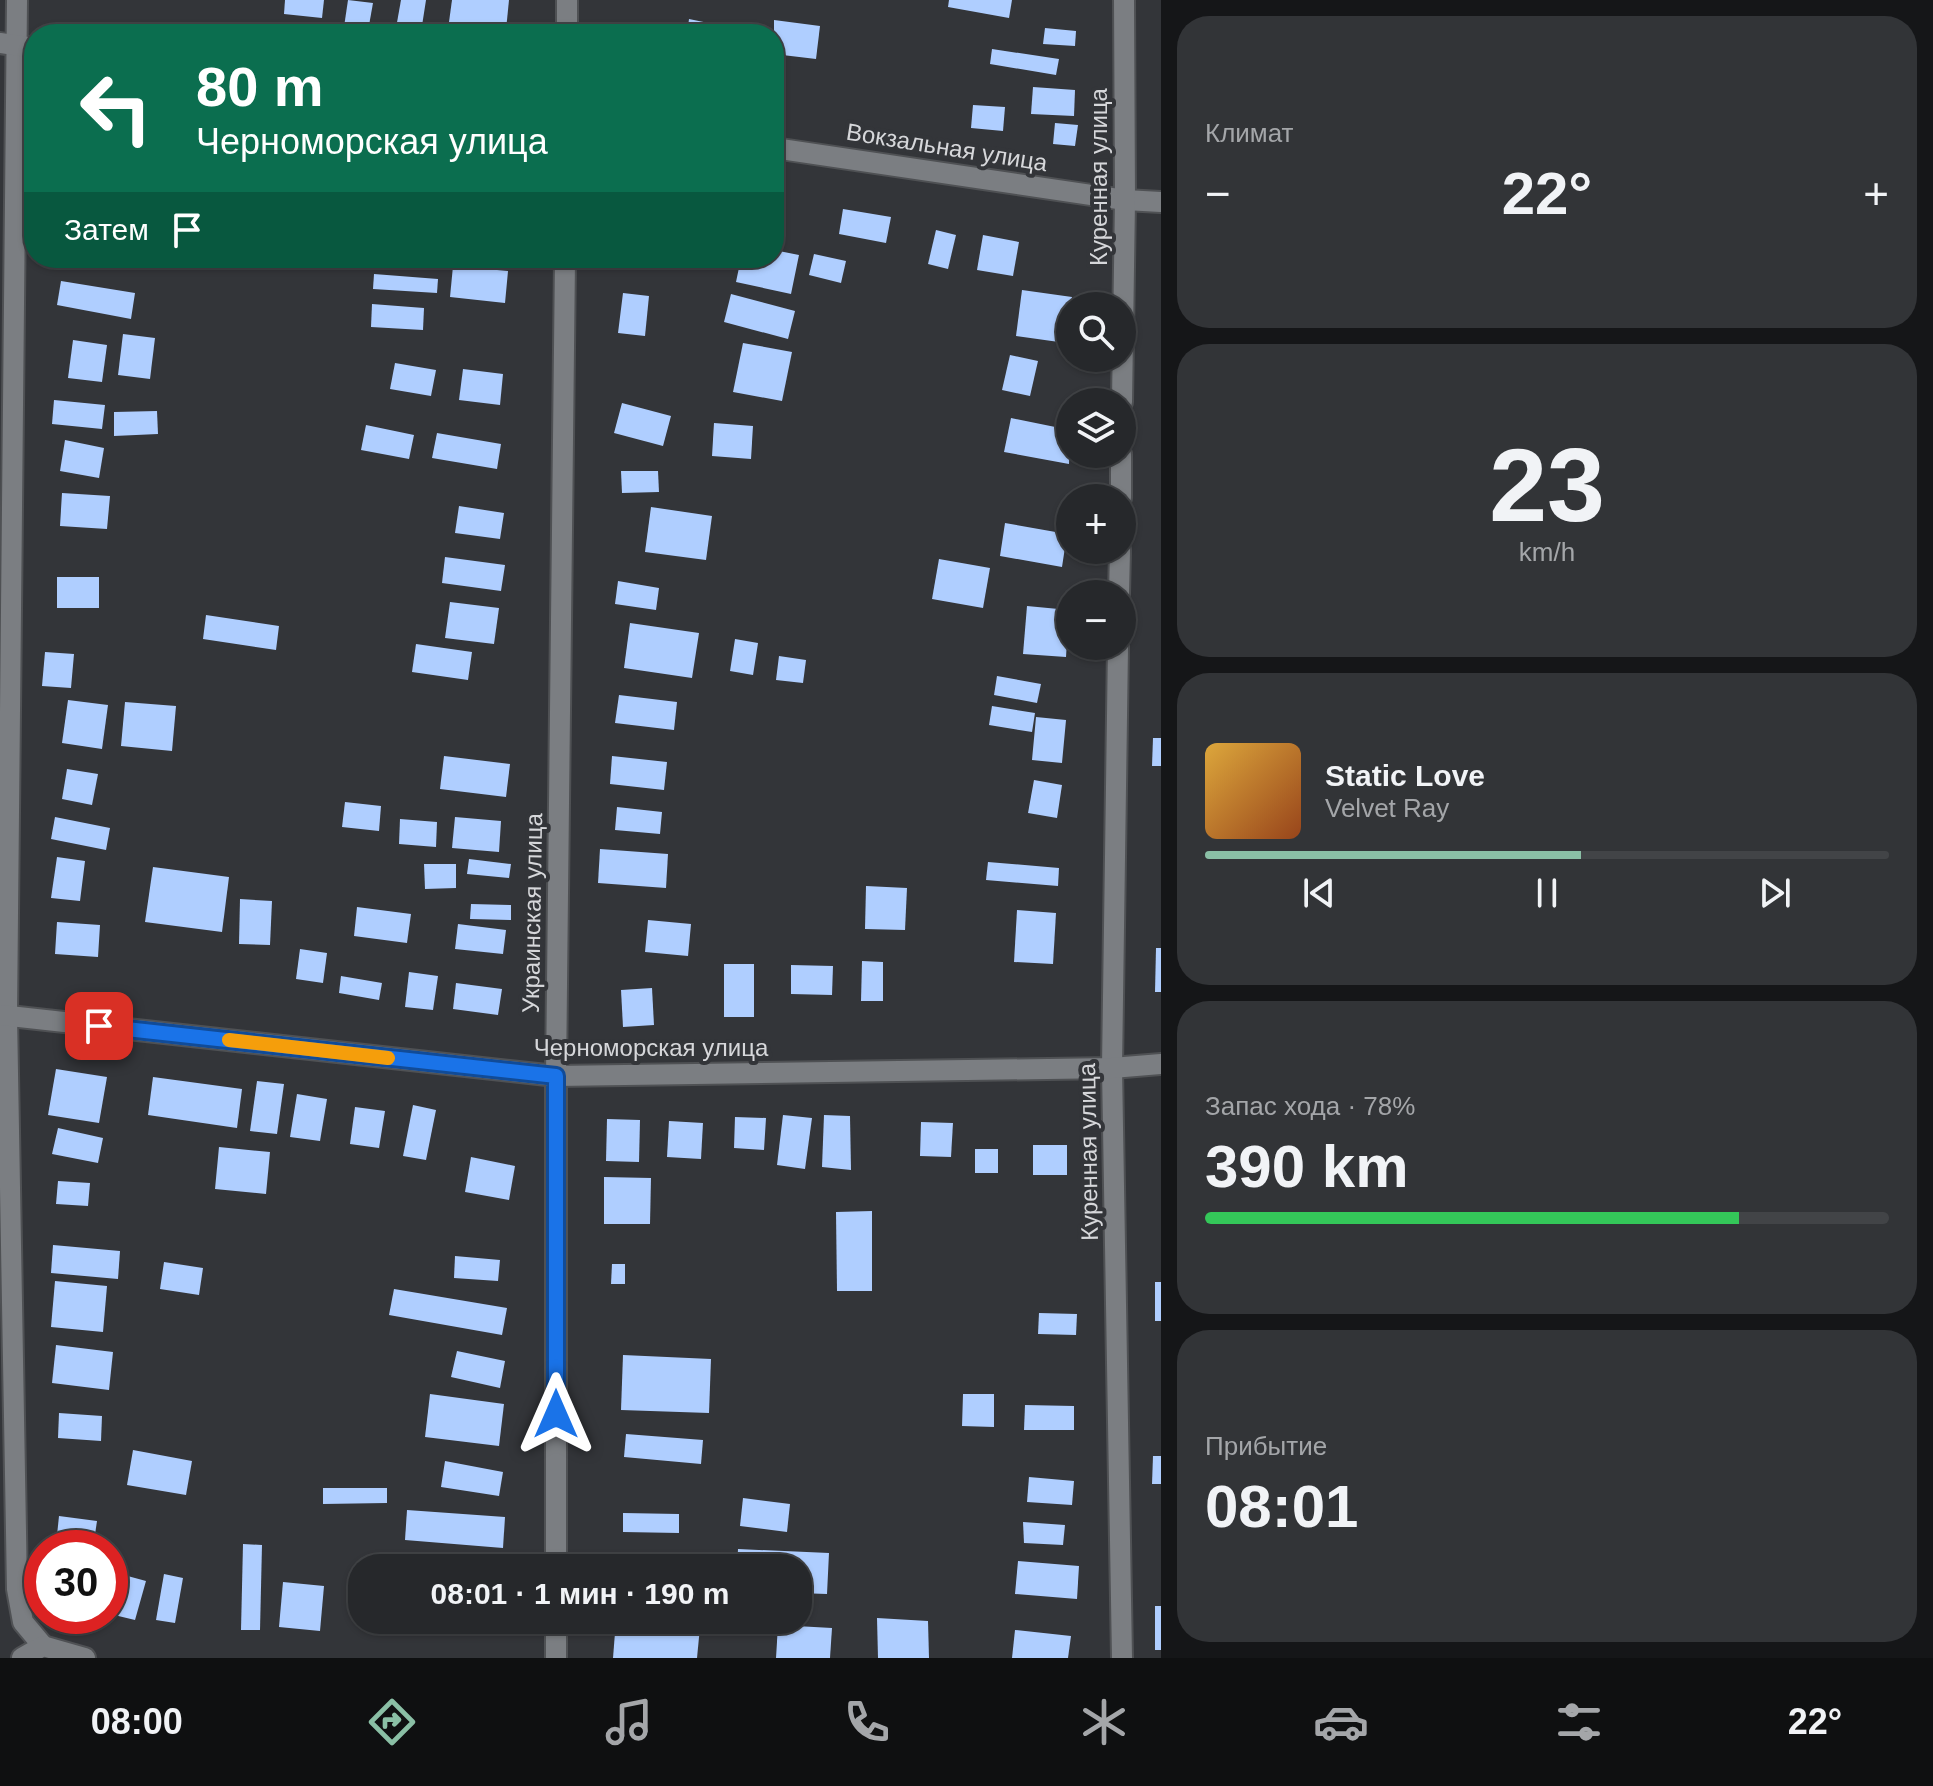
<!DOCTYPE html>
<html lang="ru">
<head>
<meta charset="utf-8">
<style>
	:root { --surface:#26282b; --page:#323437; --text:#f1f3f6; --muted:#a4a6a9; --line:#424447; --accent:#8abfa5 }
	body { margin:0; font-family:Helvetica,sans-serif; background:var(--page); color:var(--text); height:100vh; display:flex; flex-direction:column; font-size:30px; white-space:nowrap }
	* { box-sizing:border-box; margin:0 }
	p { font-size:26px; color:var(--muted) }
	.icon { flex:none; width:44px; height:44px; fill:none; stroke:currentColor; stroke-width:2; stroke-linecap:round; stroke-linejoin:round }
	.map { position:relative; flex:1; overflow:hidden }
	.drawer { display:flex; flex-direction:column; gap:16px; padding:16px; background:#151618; width:772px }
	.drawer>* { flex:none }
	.banner { position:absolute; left:24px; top:24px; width:760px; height:244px; border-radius:32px; box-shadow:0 2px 6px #0004,0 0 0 2px var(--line); background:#0b6e4f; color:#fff; overflow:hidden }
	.buttons { position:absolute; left:1056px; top:292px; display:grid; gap:16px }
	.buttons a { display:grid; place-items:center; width:80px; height:80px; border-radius:50%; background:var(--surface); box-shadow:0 2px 6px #0004,0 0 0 2px var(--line); font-size:40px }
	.speed { position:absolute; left:24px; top:1530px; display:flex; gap:16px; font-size:40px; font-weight:700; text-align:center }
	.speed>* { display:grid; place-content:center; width:104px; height:104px; border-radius:50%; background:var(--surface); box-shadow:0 2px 6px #0004,0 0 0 2px var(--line); line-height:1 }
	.speed .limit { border:12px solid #d22; background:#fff; color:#111 }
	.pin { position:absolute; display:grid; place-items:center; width:68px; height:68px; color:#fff; margin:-34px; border-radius:16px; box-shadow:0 4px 12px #0006 }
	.me { position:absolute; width:88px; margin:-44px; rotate:0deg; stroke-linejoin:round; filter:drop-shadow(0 0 6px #0008) }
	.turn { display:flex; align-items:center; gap:28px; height:168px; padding:0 40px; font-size:36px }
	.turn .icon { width:104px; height:104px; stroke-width:2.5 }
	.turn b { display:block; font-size:56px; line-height:68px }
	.then { display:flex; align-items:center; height:76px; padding:0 40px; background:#0003; gap:16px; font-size:30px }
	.big { font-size:60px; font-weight:800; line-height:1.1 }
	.drawer .widget { flex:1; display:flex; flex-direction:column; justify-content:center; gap:12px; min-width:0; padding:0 28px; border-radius:32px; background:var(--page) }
	.drawer .dial { align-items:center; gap:0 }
	.dial b { font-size:104px; line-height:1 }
	.song { display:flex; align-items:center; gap:24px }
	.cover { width:96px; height:96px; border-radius:12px; background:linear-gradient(135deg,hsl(40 70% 55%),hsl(20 70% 35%)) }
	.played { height:8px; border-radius:4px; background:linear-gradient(90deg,var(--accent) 55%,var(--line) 55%) }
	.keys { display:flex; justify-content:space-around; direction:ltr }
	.heat { display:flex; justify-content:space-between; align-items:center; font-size:44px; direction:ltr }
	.charge { height:12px; border-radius:6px; background:linear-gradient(90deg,#34c759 78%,var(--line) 0) }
	.trip { position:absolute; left:348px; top:1554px; width:464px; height:80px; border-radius:32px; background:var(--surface); box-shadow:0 2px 6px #0004,0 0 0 2px var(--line); font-weight:800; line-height:80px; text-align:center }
	.tab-bar { display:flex; height:128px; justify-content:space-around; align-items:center; background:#0f1011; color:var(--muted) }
	.tab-bar .icon { width:56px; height:56px }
	.tab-bar .on { color:var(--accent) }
	.tab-bar b { font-size:36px; color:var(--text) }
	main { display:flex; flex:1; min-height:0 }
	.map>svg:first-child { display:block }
	.building { fill:#afceff }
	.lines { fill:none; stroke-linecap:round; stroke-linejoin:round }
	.minor-casing { stroke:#4f5154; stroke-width:24 }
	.minor { stroke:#7b7e82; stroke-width:20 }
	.route-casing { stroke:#114b97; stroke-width:20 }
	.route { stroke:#1a73e8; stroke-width:14 }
	.slow { stroke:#f59e0b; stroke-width:14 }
	.labels { text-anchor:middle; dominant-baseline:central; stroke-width:8; stroke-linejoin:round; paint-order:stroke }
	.street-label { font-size:24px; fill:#d6d7da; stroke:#333539 }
</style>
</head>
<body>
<main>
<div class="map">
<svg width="1161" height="1658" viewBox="0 0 1161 1658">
	<rect width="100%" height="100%" fill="#333539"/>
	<!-- building -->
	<g class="building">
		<path d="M285,0H324L322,18L284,14Z"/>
		<path d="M348,0L373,3L368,31L344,27Z"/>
		<path d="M401,0H426L421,32L396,28Z"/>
		<path d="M452,0H509L506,30L449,22Z"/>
		<path d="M949,0H1012L1009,18L948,7Z"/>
		<path d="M689,19L723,26L722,34H687Z"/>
		<path d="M774,20L820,26L816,59L774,54Z"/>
		<path d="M1045,28L1076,31L1075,46L1043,44Z"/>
		<path d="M992,49L1059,59L1056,75L990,64Z"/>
		<path d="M1033,87L1075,90L1074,116L1031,114Z"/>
		<path d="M973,105L1005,107L1003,131L971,128Z"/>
		<path d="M1055,123L1078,125L1075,146L1053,144Z"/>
		<path d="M774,186L784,188L776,240H774Z"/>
		<path d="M843,209L891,217L886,243L839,234Z"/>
		<path d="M936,230L956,235L948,269L928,264Z"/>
		<path d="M983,235L1019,242L1013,276L977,270Z"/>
		<path d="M774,250L799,255L791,294L736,282L741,258H774Z"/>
		<path d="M814,254L846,261L841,283L809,275Z"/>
		<path d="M453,266L508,271L505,303L450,297Z"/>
		<path d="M374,274L438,279L437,293L373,289Z"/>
		<path d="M61,281L135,293L131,319L57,305Z"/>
		<path d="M1022,290L1072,297L1066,343L1016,336Z"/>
		<path d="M623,293L649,296L645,336L618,333Z"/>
		<path d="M731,294L795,311L788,339L724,322Z"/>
		<path d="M372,304L424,308L423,330L371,327Z"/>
		<path d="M123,334L155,338L150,379L118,375Z"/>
		<path d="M73,340L107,345L102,382L68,378Z"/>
		<path d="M743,343L792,352L782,401L733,392Z"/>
		<path d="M1010,355L1038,361L1030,396L1002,390Z"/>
		<path d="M395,363L436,370L431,396L390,389Z"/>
		<path d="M463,369L503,374L500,405L459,400Z"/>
		<path d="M54,400L105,405L102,429L52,424Z"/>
		<path d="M622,403L671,416L663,446L614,433Z"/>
		<path d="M157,411L158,434L114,436V412Z"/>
		<path d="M1011,418L1070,430L1069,464L1004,452Z"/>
		<path d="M714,423L753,426L751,459L712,456Z"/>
		<path d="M366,425L414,435L409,459L361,450Z"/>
		<path d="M437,433L501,444L497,469L432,458Z"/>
		<path d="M65,440L104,448L99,478L60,471Z"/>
		<path d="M621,471H658L659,492L622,493Z"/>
		<path d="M62,493L110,496L107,529L60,526Z"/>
		<path d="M459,506L504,513L500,539L455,533Z"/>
		<path d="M651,507L712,516L706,560L645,552Z"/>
		<path d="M1005,523L1067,534L1062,567L1000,556Z"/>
		<path d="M445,557L505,565L501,591L442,583Z"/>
		<path d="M939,559L990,568L983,608L932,599Z"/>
		<rect x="57" y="577" width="42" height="31"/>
		<path d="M618,581L659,588L656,610L615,604Z"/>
		<path d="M450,602L499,608L494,644L445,638Z"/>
		<path d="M1027,606L1069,610L1066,657L1023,654Z"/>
		<path d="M206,615L279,626L276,650L203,639Z"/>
		<path d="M630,623L699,633L692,678L624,668Z"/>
		<path d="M735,639L758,643L753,675L730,671Z"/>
		<path d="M416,644L472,652L468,680L412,672Z"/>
		<path d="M45,652L74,654L71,688L42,686Z"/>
		<path d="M779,656L806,660L803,683L776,680Z"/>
		<path d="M997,676L1041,684L1037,703L994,695Z"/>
		<path d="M619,695L677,702L674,730L615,723Z"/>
		<path d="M68,700L108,705L102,749L62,743Z"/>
		<path d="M125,702L176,706L172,751L121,746Z"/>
		<path d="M992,706L1035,713L1032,732L989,725Z"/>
		<path d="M1036,717L1066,720L1062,763L1032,760Z"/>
		<path d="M1153,738H1161V766H1152Z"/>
		<path d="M444,756L510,764L506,797L440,789Z"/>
		<path d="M612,756L667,762L664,790L610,784Z"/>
		<path d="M67,769L98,774L92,805L62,799Z"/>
		<path d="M1034,780L1062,785L1057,818L1028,813Z"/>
		<path d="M345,802L381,806L379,831L342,827Z"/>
		<path d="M617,807L662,812L660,834L615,830Z"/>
		<path d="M55,817L110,828L106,850L51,839Z"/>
		<path d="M455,817L501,821L499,852L452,848Z"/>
		<path d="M400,819L437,822L436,847L399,844Z"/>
		<path d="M600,849L668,854L666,888L598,883Z"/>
		<path d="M57,857L85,861L80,901L51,898Z"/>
		<path d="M469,859L511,864L509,878L467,874Z"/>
		<path d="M988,862L1059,868L1058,886L986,880Z"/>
		<path d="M424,864H456V888L425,889Z"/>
		<path d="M153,867L229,877L222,932L145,922Z"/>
		<path d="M866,886L907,888L905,930L865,929Z"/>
		<path d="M240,899L272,901L270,945L239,944Z"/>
		<path d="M471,904L511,905V920L470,919Z"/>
		<path d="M357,907L411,914L407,943L354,936Z"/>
		<path d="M1017,910L1056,913L1053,964L1014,962Z"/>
		<path d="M648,920L691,924L688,956L645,952Z"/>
		<path d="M57,922L100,925L98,957L55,954Z"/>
		<path d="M458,924L506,930L503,954L455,949Z"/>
		<path d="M1156,948H1161V992H1155Z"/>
		<path d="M300,949L327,953L323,983L296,979Z"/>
		<path d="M862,961L883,962V1001H861Z"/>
		<rect x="724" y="964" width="30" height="53"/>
		<path d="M791,965L833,966L832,995L791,994Z"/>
		<path d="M409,972L438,976L433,1010L405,1007Z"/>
		<path d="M341,976L382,983L379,1000L339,993Z"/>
		<path d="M456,983L502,989L498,1015L453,1009Z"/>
		<path d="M652,988L654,1025L623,1027L621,990Z"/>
		<path d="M56,1069L107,1077L99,1123L48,1115Z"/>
		<path d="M153,1077L242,1089L237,1128L148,1115Z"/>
		<path d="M257,1081L284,1084L277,1134L250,1131Z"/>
		<path d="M297,1094L327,1099L320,1141L290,1137Z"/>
		<path d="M413,1105L436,1110L426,1160L403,1156Z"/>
		<path d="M355,1107L385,1111L379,1148L350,1144Z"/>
		<path d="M783,1115L812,1118L805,1169L777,1165Z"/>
		<path d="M824,1115L850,1116L851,1170L822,1167Z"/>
		<path d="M735,1117L766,1118L764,1150L734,1148Z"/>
		<path d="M607,1119L640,1120L639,1162L606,1161Z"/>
		<path d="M669,1121L703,1123L701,1159L667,1157Z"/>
		<path d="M921,1122L953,1123L951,1157L920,1156Z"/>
		<path d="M58,1128L103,1138L98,1163L52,1154Z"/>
		<rect x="1033" y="1145" width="34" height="30"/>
		<path d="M219,1147L270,1152L266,1194L215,1189Z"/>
		<rect x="975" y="1149" width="23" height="24"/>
		<path d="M471,1157L515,1166L509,1200L465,1192Z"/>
		<path d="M604,1177L651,1178L650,1224H604Z"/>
		<path d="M58,1181L90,1183L88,1206L56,1204Z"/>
		<path d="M872,1211V1291H837L836,1212Z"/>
		<path d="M53,1245L120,1251L118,1279L51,1273Z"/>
		<path d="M455,1256L500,1260L498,1281L454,1278Z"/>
		<path d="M164,1262L203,1268L199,1295L160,1289Z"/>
		<path d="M612,1264H625V1284H611Z"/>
		<path d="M55,1281L107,1286L103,1332L51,1327Z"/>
		<rect x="1155" y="1282" width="6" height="39"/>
		<path d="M394,1289L507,1308L502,1335L389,1315Z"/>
		<path d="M1039,1313L1077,1314L1076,1335L1038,1334Z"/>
		<path d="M56,1345L113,1352L109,1390L52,1383Z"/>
		<path d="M457,1351L505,1361L500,1388L451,1377Z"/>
		<path d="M623,1355L711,1359L709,1413L621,1410Z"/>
		<path d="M430,1394L504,1404L499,1446L425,1437Z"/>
		<path d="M963,1394H994V1427L962,1426Z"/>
		<path d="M1025,1405L1074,1406V1430H1024Z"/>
		<path d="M59,1413L102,1416L101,1441L58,1438Z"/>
		<path d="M626,1434L703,1440L701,1464L624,1457Z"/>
		<path d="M133,1450L192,1461L186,1495L127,1485Z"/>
		<path d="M1153,1456H1161V1484H1152Z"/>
		<path d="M445,1461L503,1472L499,1496L441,1487Z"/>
		<path d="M1029,1477L1074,1481L1072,1505L1027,1502Z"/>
		<path d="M323,1488H387V1503L323,1504Z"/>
		<path d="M743,1498L790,1504L787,1532L740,1526Z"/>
		<path d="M407,1510L505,1517L503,1548L405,1540Z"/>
		<path d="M623,1513L679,1514V1533L623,1532Z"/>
		<path d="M59,1516L97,1521L93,1548L56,1545Z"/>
		<path d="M1023,1522L1065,1525L1063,1545L1024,1543Z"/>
		<path d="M243,1544L262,1545L260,1630H241Z"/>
		<path d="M738,1549L829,1553L827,1594L798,1593V1568H737Z"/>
		<path d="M1018,1561L1079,1566L1077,1599L1015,1594Z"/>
		<path d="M113,1572L146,1581L135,1620L110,1614V1583Z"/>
		<path d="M164,1574L183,1578L175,1623L156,1620Z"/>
		<path d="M283,1582L324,1586L320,1631L279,1627Z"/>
		<rect x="1155" y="1606" width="6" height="44"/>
		<path d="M877,1618L928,1621L929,1658H878Z"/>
		<path d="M420,1620H481L480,1633L419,1628Z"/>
		<path d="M616,1620L700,1627L697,1658H613Z"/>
		<path d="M778,1625L832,1628L830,1658H776Z"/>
		<path d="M1015,1630L1071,1636L1068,1658H1012Z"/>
	</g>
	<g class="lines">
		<!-- minor casing -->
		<g class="minor-casing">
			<g id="minor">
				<path d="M17,0L7,1016L17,1589L23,1622L43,1646"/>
				<path d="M567,34V0"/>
				<path d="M0,43L34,48"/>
				<path d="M774,148L1125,200L1161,202"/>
				<path d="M1122,402L1125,200L1124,0"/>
				<path d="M1121,498V454"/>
				<path d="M1119,594L1120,550"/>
				<path d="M1118,646L1112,1068L1122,1658"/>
				<path d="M0,1015L556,1076L1112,1068L1161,1064"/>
				<path d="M556,1568V1076L565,258"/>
				<path d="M556,1620V1658"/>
				<path d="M22,1658L43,1646L85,1658"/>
			</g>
		</g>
		<!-- minor -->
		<use href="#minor" class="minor"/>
	</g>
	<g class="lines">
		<!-- route casing -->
		<g class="route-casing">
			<path id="route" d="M99,1026L556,1076V1414"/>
		</g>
		<!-- route -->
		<use href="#route" class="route"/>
		<!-- slow -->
		<path class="slow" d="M229,1040L388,1058"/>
	</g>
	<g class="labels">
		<!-- street labels -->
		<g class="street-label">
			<text transform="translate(947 147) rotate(9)">Вокзальная улица</text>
			<text transform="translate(1098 177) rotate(-90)">Куренная улица</text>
			<text transform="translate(532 913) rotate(-89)">Украинская улица</text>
			<text x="651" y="1047">Черноморская улица</text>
			<text transform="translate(1088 1152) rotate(-91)">Куренная улица</text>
		</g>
	</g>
</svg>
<div class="buttons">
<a><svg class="icon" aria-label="search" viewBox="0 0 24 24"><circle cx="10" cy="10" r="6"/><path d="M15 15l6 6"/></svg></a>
<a><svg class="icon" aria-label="layers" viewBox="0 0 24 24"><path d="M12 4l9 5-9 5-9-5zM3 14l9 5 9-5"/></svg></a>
<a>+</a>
<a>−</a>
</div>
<div class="speed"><div class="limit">30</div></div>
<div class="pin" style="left:99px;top:1026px;background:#d93025"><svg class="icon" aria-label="arrive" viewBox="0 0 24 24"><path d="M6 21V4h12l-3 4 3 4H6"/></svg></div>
<svg class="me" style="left:556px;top:1414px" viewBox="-20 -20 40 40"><path d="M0-17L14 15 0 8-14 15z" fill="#1a73e8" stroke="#fff" stroke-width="4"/></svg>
<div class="trip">08:01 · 1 мин · 190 m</div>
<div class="banner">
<div class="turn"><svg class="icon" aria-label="left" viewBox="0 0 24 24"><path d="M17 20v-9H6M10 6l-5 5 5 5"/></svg><div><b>80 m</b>Черноморская улица</div></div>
<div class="then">Затем<svg class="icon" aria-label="arrive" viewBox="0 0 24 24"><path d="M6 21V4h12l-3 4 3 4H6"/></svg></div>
</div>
</div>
<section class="drawer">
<div class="widget"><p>Климат</p>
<div class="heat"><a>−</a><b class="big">22°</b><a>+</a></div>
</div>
<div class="widget dial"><b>23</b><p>km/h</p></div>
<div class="widget">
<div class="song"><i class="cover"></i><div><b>Static Love</b><p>Velvet Ray</p></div></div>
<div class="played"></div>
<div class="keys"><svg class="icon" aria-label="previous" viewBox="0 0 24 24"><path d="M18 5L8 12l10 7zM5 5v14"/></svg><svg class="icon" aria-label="pause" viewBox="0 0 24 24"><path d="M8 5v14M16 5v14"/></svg><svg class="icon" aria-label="next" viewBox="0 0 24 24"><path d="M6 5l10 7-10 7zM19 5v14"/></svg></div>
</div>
<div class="widget"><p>Запас хода · 78%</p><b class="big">390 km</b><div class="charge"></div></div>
<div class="widget"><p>Прибытие</p><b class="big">08:01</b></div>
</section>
</main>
<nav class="tab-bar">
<b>08:00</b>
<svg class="icon on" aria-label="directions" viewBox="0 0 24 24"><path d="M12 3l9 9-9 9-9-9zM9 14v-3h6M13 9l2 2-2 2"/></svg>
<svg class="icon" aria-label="music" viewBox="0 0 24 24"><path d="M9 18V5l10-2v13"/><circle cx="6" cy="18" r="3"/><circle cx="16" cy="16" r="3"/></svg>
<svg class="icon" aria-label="phone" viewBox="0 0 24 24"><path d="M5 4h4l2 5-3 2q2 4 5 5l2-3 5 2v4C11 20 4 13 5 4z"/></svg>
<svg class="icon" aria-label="climate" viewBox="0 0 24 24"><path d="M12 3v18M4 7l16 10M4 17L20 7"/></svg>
<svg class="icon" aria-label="car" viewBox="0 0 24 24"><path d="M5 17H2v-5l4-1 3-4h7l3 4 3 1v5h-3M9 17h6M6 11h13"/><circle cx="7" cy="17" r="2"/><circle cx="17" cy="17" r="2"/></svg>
<svg class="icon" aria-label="filters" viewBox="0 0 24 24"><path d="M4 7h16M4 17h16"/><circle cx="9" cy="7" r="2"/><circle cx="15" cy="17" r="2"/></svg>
<b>22°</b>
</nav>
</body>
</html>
